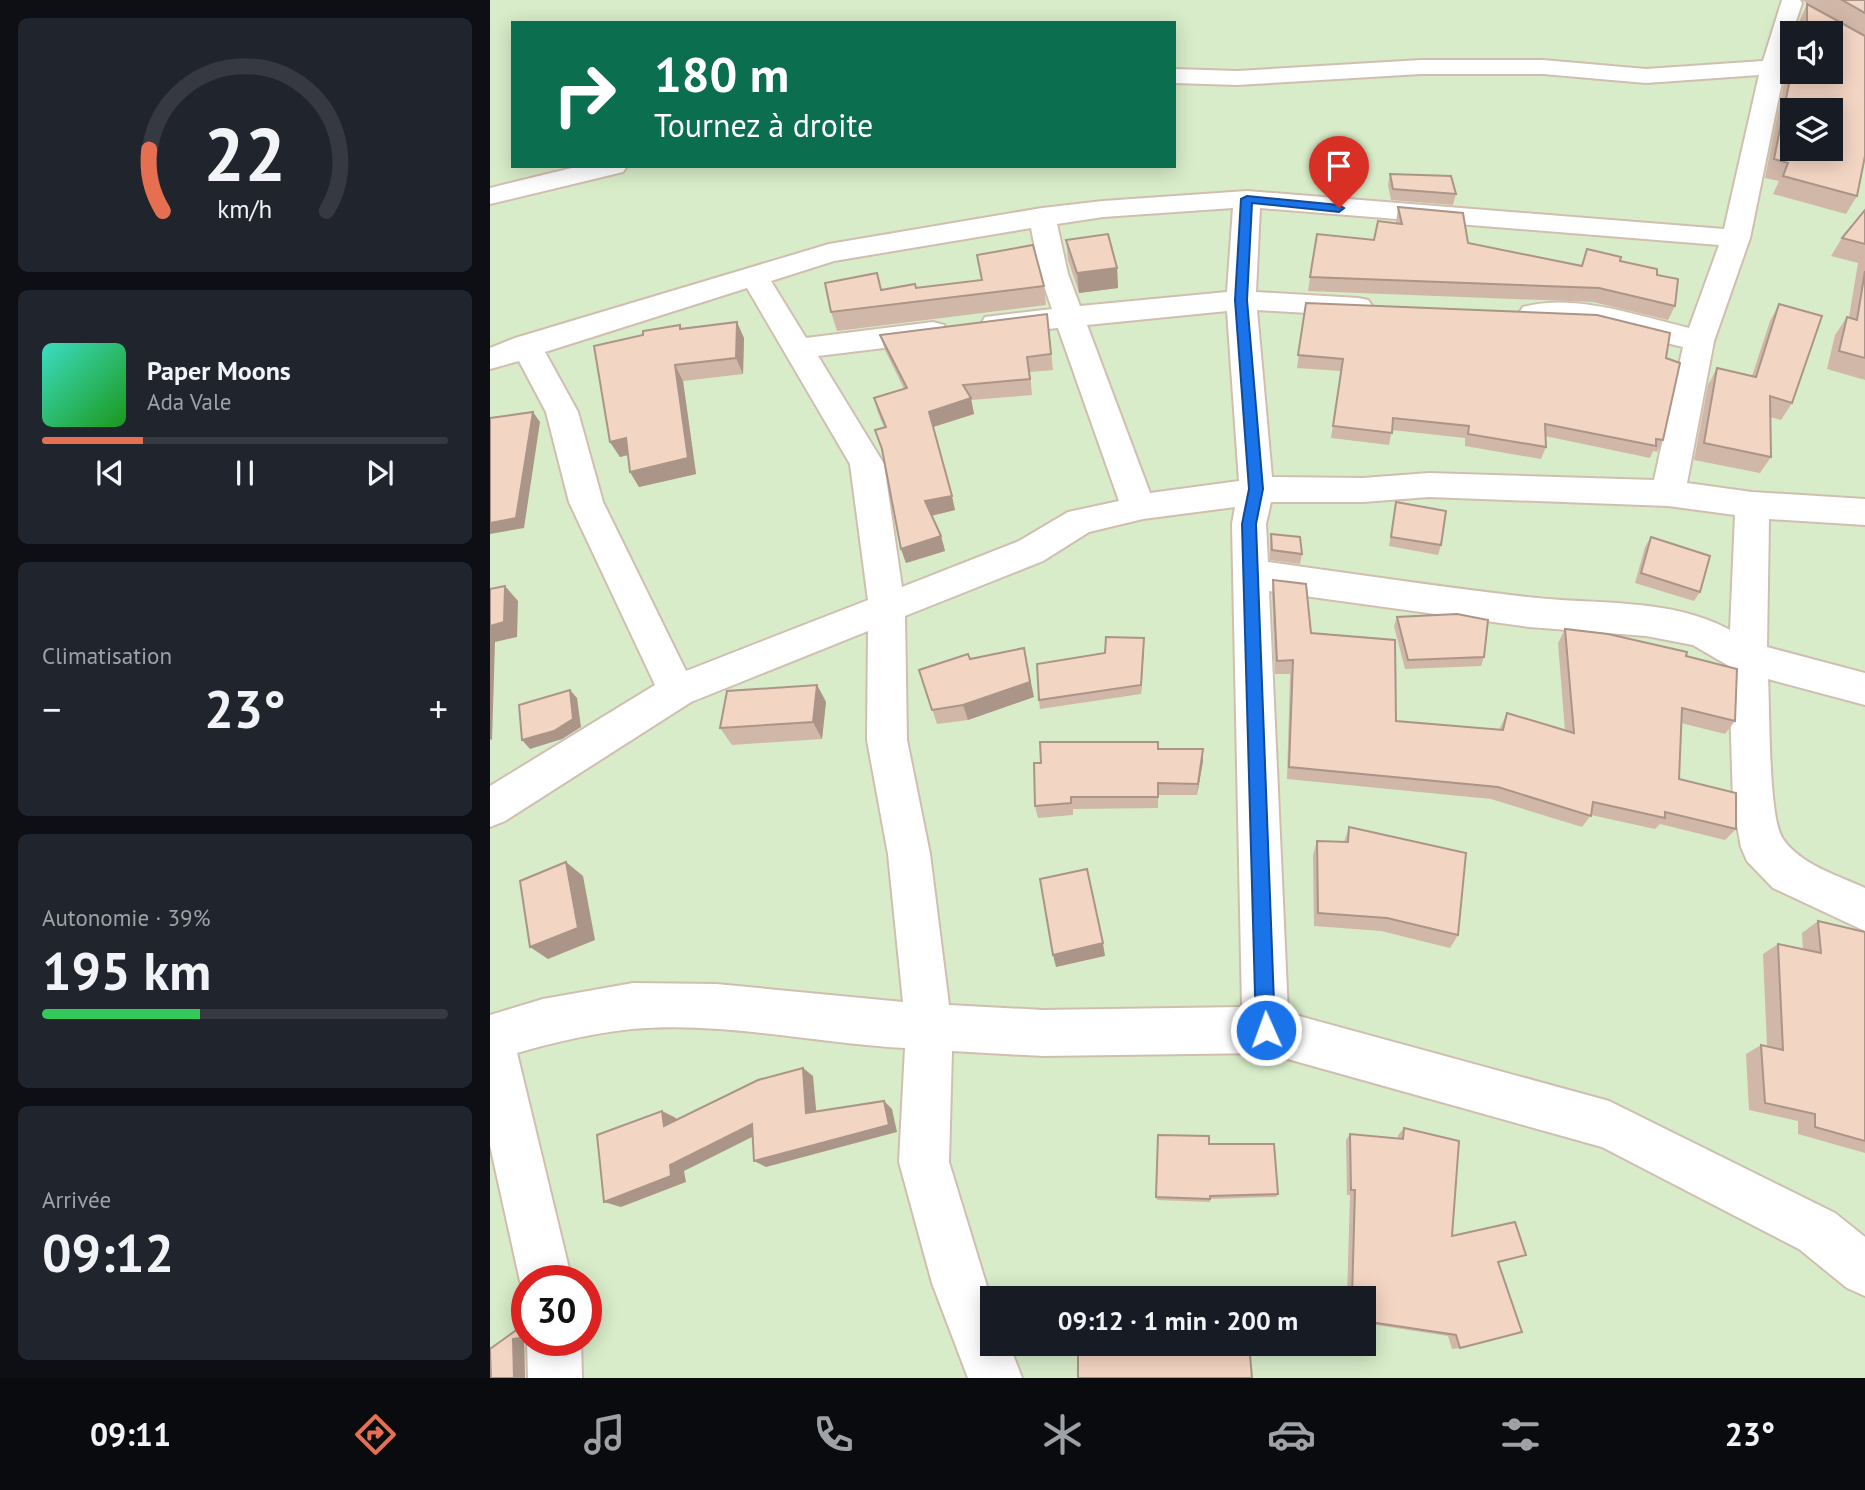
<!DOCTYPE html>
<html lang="fr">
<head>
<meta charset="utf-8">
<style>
	:root { --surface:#171b24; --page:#20242c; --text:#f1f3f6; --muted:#9ea1a6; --line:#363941; --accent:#e76f51 }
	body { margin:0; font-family:"PT Sans",sans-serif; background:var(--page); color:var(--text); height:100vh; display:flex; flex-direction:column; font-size:26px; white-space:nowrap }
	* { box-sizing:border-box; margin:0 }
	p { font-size:23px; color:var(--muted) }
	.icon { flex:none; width:38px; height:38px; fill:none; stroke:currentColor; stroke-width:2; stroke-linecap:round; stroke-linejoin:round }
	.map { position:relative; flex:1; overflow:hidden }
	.panel { display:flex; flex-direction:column; gap:18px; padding:18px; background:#0d0f14; width:490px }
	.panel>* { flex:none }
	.hud { position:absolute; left:21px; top:21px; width:665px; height:147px; border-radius:0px; box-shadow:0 4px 18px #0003; background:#0b6e4f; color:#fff; overflow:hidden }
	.controls { position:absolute; left:1290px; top:21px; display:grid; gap:14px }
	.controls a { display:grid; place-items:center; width:63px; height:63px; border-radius:0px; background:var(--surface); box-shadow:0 4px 18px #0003; font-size:35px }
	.speed { position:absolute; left:21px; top:1265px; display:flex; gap:14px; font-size:35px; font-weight:700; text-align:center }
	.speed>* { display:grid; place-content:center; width:91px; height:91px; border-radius:50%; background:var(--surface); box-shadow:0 4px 18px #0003; line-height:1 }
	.speed .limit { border:10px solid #d22; background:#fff; color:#111 }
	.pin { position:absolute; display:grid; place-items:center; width:60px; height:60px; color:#fff; margin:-72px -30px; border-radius:50% 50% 50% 0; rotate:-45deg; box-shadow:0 0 7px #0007 }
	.pin .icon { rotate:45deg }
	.me { position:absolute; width:77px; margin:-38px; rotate:358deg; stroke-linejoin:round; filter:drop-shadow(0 0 5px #0008) }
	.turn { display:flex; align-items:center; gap:24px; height:147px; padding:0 28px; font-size:32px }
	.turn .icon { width:91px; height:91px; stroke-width:2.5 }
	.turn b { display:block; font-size:49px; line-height:60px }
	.big { font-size:52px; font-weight:800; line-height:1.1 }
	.panel .widget { flex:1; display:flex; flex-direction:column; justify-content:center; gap:10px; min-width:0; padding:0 24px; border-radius:10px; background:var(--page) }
	.panel .dial { align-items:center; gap:0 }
	.dial svg { height:182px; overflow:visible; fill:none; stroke:var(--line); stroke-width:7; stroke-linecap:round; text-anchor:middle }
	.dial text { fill:var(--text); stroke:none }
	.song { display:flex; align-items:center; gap:21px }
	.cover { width:84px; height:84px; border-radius:10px; background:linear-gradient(135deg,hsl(170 70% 55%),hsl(120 70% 35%)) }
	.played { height:7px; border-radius:4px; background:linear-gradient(90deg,var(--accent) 25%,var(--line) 25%) }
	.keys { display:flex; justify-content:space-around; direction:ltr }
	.heat { display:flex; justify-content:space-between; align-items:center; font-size:38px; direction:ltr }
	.charge { height:10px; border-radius:5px; background:linear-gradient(90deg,#34c759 39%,var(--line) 0) }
	.trip { position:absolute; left:490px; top:1286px; width:396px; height:70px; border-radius:0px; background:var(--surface); box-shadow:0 4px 18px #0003; font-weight:800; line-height:70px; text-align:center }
	.tab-bar { display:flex; height:112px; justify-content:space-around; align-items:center; background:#090b0e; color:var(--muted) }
	.tab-bar .icon { width:49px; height:49px }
	.tab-bar .active { color:var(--accent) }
	.tab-bar b { font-size:32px; color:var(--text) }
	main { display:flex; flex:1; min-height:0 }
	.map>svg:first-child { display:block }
	.green { fill:#d8ecc9; fill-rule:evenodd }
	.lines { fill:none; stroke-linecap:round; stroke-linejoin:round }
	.minor-casing { stroke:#d1beb0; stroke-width:4 }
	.minor { fill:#fff; fill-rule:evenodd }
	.wall { fill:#d1b7a8 }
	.shaded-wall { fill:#aa9588 }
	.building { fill:#f3d5c3; stroke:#aa9588; stroke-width:2; fill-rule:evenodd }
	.route { fill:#1a73e8; stroke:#114b97; stroke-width:2 }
</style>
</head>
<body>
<main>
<section class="panel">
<div class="widget dial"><svg viewBox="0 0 100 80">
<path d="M14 69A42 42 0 1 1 86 69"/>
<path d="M14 69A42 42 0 0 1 8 42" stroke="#e76f51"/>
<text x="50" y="56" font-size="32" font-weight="700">22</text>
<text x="50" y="72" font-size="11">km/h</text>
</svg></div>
<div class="widget">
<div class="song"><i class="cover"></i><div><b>Paper Moons</b><p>Ada Vale</p></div></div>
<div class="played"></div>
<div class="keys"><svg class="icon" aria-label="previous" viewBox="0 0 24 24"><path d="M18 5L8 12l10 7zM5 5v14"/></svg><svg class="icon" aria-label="pause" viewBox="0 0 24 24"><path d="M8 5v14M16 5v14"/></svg><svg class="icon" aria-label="next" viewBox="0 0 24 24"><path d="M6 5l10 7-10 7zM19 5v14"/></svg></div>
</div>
<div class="widget"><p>Climatisation</p>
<div class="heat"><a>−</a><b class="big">23°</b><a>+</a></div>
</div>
<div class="widget"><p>Autonomie · 39%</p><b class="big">195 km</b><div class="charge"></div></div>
<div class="widget"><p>Arrivée</p><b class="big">09:12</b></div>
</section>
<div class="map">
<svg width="1375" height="1378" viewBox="0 0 1375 1378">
	<rect width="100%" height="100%" fill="#fdf6ec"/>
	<!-- green -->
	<path class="green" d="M0,0H1375V1378H0ZM23,23H684V166H23ZM1302,33H1340V72H1302ZM1302,110H1340V149H1302ZM37,1281H96V1340H37ZM502,1298H873V1344H502Z"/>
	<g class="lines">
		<!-- minor casing -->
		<g class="minor-casing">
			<g id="minor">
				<path d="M1292,0H1310L1312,3L1302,33L1260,238L1224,341L1197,483L1262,492L1375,499V525L1279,519L1277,647L1375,673V705L1278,679C1280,710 1278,818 1293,839C1311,865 1347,875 1375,888V931L1283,888L1257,861L1251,847L1243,804L1239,666L1203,645L1156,636L1039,627L779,591L798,1013L1119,1101L1345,1213L1375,1237V1296L1357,1288L1309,1249L1112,1147L776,1053L553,1056L462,1051L459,1162L502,1303V1344H519L532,1378H478L442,1283L409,1162L415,1048C325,1043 232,1021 142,1029C104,1033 64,1042 27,1053L82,1281H37V1298L30,1281L0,1145V1015L53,999L143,983L226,984L413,1002L398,854L377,740L378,631L201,702L15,821L0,827V786L165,685L79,502L56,412L29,361L0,369V348L25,338L339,244L552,208L613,201L757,191L1234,229L1269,75L1156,83L1053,74H931L747,85L684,83V69L747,71L931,60H1053L1156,69L1273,61ZM743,208L737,292L590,306L578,274L567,224L613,217ZM770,208L1229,245L1199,328C1147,316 1086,293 1033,307L1028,314L1033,321L1103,325L1193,347L1164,480L939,473L873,478L782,477L767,310L868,316L878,314L883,307L878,300L868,298L766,292ZM541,228L550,274L562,309L495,317L491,324L495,331L506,334L568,328L629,501L578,512L529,541L412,587L394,464L328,356L443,342L454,339L458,332L454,325L443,322L316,338L281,281L344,261ZM257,288L360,464L378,600L196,671L113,502L88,412L55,352ZM737,311L749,481L660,493L597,325ZM939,497L1178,506L1245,515L1240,630C1180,597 1103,605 1037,597C950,587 864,574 778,562L776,524L781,502H873ZM745,507L742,524L752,1007L553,1010L459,1005L440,854L417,740L415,616L553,561L599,532L653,519Z"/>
				<path d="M90,166H137L133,172L0,204V188Z"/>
				<path d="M37,1340H91L92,1378H38Z"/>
			</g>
		</g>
		<!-- minor -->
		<use href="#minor" class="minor"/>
	</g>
	<!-- wall -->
	<g class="wall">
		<path d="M1312,0H1375V156L1367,196L1356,214L1283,194L1289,181L1275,178L1295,78L1302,64V72H1340V33H1309V22L1317,4L1374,35Z"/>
		<path d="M900,174L966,194L963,205L901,200L898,185Z"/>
		<path d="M908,207L978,243L1091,266L1097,249L1167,275L1185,306L1178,320L1103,302L818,291L827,234L884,240L906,223Z"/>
		<path d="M1375,210V380L1337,369L1345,335L1357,317H1359L1368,263L1341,256L1352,238Z"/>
		<path d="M576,240L627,268L628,288L589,293L578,260Z"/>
		<path d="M387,273L391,290L426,288L554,286L556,305L347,331L341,312Z"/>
		<path d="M816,303L1176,358L1173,440L1167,452L1163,451L1160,458L1055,436L1056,447L1051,459L975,446V438L902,430L899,445L841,438L851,371L807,368Z"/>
		<path d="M1289,304L1302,403L1291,420L1280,417L1281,457L1270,473L1204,460L1218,385L1227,368L1262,376L1280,321Z"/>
		<path d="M557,314L563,370L540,372L542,395L481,400L484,414L443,427L465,510L442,516L451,536L455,551L416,563L411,549L393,453L385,430L394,427L388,413L384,398L414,389L395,350L390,335Z"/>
		<path d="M190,325L192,329L254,338L253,374L193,381L206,474L149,487L140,472L138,455L130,457L120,442L153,335Z"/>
		<path d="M906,502L951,545L948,555L899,546Z"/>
		<path d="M781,534L812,554L810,564L780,560V543Z"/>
		<path d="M1161,537L1210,592L1204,601L1145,583L1155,547Z"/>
		<path d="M783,580L821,633L906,721L1009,730L1017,713L1075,731L1068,643L1075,629L1196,656L1245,721L1235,734L1191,723L1189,779L1246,829L1235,840L1170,824L1165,829L1101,815L1092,827L1001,799L797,779L800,674H785L782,594Z"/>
		<path d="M907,617L994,657L991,666L915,669L904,626Z"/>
		<path d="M654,647L651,694L550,709L549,700Z"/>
		<path d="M480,659L544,697L478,720L447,724L429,670Z"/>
		<path d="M327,685L336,702L332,739L242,745L230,728Z"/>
		<path d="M668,749H713V761L707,795H668V808L583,809V815L548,818L545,806Z"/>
		<path d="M859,827L968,935L960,948L891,931L824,926L823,855L827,841L854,842Z"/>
		<path d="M1328,921L1375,932V1153L1308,1134V1121L1259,1110L1256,1054L1271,1045L1277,1046L1273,954L1288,944L1313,949L1312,933Z"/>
		<path d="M914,1128L962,1236L1036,1255L1008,1263L970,1348L962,1349L958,1336L873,1323V1298H857L860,1195H857L856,1140L860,1134L908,1138V1135Z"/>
		<path d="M719,1144L788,1194L786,1197L720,1199V1202L667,1200L666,1197Z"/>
		<path d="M32,1326H37V1340H34L35,1378H1Z"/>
	</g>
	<!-- shaded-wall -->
	<g class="shaded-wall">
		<path d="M627,268L628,288L589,293L587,273Z"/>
		<path d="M247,322L254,338L253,374L246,358Z"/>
		<path d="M185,365L193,381L206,474L149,487L140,472Z"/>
		<path d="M481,398L484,414L443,427L439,412Z"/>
		<path d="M43,412L50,422L34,528L0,534V523Z"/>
		<path d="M136,438L145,453L130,457L120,442Z"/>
		<path d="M462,496L465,510L440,516L435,501Z"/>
		<path d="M451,536L455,551L416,563L411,549Z"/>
		<path d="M15,586L28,601L27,637L5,642L2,740L0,739V626Z"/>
		<path d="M654,638V647L651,694V685Z"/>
		<path d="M534,648L544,697L478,720L473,705Z"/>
		<path d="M327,685L336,702L332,739L323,722Z"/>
		<path d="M80,690L87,698L91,727L72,739L40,749L32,740Z"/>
		<path d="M713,749V761L707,795L708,784Z"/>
		<path d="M76,862L93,876L105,940L58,959L40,947Z"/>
		<path d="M613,943L615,956L566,967L563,955Z"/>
		<path d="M313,1068L323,1076L327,1120L316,1113Z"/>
		<path d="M394,1101L402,1109L407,1132L276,1167L264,1161Z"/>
		<path d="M172,1111L186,1118L188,1133L174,1126Z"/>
		<path d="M262,1124L274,1131L194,1171L196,1182L131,1207L114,1202L180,1165Z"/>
		<path d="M32,1326H37V1337Z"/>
		<path d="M23,1339L34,1340L35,1378H24Z"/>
	</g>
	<!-- building -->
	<g class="building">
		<path d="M1352,0H1375V13Z"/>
		<path d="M1317,4L1375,36V156L1367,196L1293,176L1298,163L1284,159L1302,69V72H1340V33H1317ZM1302,110H1340V149H1302Z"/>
		<path d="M900,174L961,176L966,194L903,189Z"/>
		<path d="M908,207L973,213L978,243L1092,266L1097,249L1131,257L1130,261L1167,269V275L1188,279L1185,306L1109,288L820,277L827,234L884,240L888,221L912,224Z"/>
		<path d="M1375,210V244L1352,238Z"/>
		<path d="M618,234L627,268L587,273L576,240Z"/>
		<path d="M543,245L554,286L341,312L335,283L387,273L391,290L425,284L426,288L492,280L487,255Z"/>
		<path d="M1375,271V358L1349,351L1357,317L1367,320Z"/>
		<path d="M816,303L1107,315L1180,333L1176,358L1190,363L1173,440L1166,439V446L1055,424L1056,447L978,434L979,426L903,418L902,433L843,426L853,359L808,355Z"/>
		<path d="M1289,304L1332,316L1302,403L1280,396L1281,457L1214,443L1227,368L1266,377Z"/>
		<path d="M557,314L561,354L537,357L540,379L473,385L481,398L439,412L462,496L435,501L451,536L411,549L392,449L385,430L396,427L384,398L417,388L390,335Z"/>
		<path d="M247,322L246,358L185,365L198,458L140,472L136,438L120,442L104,346L153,335V331L190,325V329Z"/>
		<path d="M43,412L26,518L0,523V418Z"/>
		<path d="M906,502L956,511L951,545L901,537Z"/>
		<path d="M781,534L810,537L812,554L782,550Z"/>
		<path d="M1161,537L1220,556L1210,592L1151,573Z"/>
		<path d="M783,580L816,584L821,633L905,640L906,721L1013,730L1017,713L1084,733L1075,629L1118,634L1197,652L1196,656L1247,669L1245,721L1192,708L1189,779L1246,793V829L1175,812V818L1103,802L1101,816L1008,787L799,767L803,660L787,661Z"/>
		<path d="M15,586L14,622L0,626V589Z"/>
		<path d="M967,614L998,620L994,657L918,660L907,617Z"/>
		<path d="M616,637L654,638L651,685L549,700L547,664L615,653Z"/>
		<path d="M534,648L540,682L473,705L442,710L429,670L478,654L480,659Z"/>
		<path d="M327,685L323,722L230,728L237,691Z"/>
		<path d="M80,690L83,719L64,731L32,740L29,705Z"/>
		<path d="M550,742H668V749H713L708,784L668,783V797H581V803L545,806L544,763H551Z"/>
		<path d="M859,827L976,853L968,935L897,918L828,913L827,841L858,842Z"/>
		<path d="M76,862L88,928L40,947L30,881Z"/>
		<path d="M597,869L613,943L563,955L550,879Z"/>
		<path d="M1328,921L1375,932V1141L1325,1127V1114L1275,1103L1271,1045L1293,1050L1288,944L1331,953Z"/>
		<path d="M313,1068L316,1113L394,1101L399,1125L264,1161L262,1124L180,1165L181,1176L114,1202L107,1135L172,1111L174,1126L268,1080Z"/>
		<path d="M914,1128L969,1141L962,1236L1025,1222L1036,1255L1008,1262L1032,1332L970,1348L966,1335L873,1321V1298H862L865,1190H861L860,1134L913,1139Z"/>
		<path d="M668,1135L719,1136V1144H784L788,1194L720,1196V1199L666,1197Z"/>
		<path d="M649,1289V1298H587V1294Z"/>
		<path d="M32,1326L37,1337L23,1339L24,1378H1L0,1349Z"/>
		<path d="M588,1344H759L762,1378H588Z"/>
	</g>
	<!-- route -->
	<path class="route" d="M757,196L849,205L854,208L849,212L762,203L757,300L773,489L766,524L785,1030L783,1037L776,1039L769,1037L766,1030L752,524L759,489L745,300L751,199Z"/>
</svg>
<div class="controls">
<a><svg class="icon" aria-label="sound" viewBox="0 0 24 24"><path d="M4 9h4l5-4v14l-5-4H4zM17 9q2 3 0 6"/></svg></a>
<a><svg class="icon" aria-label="layers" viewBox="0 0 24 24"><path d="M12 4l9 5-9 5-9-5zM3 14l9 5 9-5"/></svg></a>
</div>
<div class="speed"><div class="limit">30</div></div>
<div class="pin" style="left:849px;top:208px;background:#d93025"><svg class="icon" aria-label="arrive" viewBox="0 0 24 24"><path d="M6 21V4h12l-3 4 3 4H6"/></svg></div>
<svg class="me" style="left:776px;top:1030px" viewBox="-20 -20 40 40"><circle r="17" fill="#1a73e8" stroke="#fff" stroke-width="3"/><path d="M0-11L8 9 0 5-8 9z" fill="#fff"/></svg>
<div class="trip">09:12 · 1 min · 200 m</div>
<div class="hud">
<div class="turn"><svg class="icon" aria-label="right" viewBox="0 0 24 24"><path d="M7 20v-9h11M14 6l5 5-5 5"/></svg><div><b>180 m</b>Tournez à droite</div></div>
</div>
</div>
</main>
<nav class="tab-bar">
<b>09:11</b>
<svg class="icon active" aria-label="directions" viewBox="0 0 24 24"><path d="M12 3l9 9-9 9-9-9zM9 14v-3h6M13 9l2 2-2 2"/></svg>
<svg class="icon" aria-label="music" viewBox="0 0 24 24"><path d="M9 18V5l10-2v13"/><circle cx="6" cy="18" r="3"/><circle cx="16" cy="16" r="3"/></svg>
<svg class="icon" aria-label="phone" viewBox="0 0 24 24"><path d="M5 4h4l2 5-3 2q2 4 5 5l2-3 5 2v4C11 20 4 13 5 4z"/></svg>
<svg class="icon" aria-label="climate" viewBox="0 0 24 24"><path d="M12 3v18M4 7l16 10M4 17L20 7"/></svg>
<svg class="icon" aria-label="car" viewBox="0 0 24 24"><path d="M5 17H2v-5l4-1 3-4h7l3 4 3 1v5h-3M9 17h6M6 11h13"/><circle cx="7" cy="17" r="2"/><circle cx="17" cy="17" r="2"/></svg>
<svg class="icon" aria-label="filters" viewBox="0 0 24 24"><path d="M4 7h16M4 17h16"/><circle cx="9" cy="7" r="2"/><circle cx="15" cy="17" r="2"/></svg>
<b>23°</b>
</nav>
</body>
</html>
